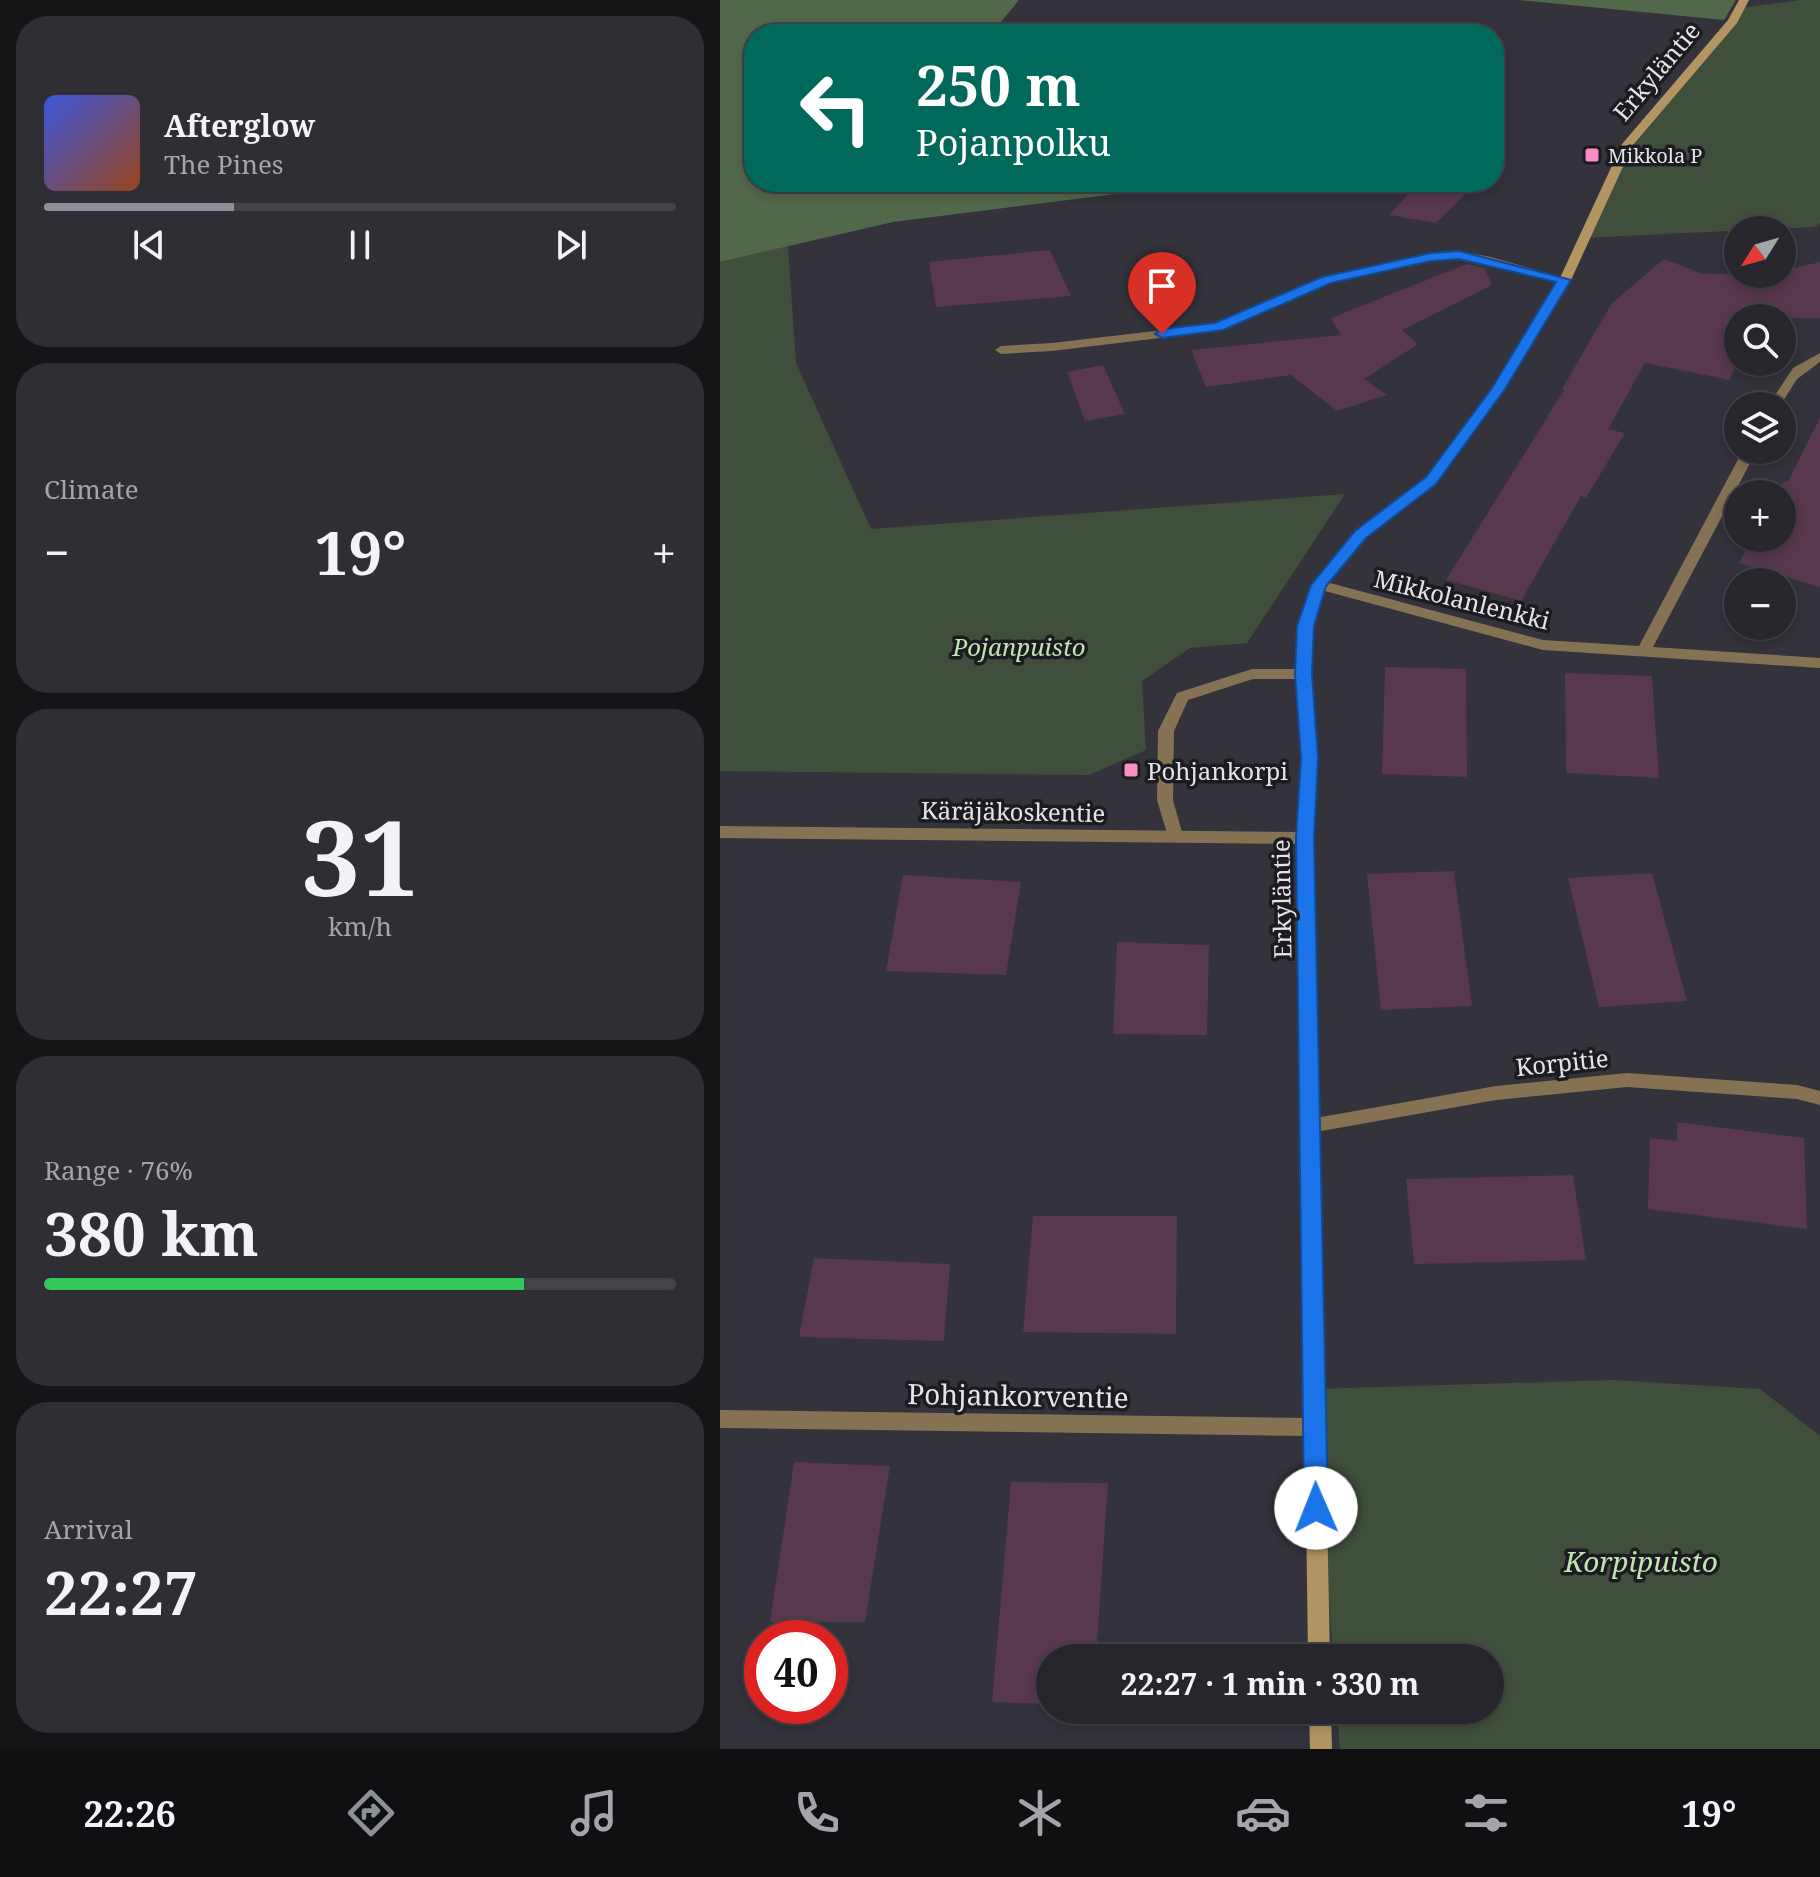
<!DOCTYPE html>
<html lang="en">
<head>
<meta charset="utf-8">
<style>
	:root { --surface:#27262c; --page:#2f2e34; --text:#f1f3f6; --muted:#a4a5a9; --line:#434348; --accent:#8c9099 }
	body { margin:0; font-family:"Noto Serif",serif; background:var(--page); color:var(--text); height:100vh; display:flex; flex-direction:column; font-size:30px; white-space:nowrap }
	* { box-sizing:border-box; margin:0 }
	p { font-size:26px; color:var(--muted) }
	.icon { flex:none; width:44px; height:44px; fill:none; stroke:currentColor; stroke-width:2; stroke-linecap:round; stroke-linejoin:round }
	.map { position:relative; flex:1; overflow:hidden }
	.details { display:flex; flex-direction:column; gap:16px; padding:16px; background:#151518; width:720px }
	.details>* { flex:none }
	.banner { position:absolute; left:24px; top:24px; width:760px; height:168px; border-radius:32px; box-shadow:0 4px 12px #0003,0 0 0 2px var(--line); background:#00695c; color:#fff; overflow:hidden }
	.needle { width:52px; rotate:233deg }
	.fabs { position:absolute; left:1004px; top:216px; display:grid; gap:16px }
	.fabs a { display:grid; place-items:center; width:72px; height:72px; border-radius:50%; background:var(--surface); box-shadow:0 4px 12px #0003,0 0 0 2px var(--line); font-size:40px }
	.speed { position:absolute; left:24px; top:1620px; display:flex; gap:16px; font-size:40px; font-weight:700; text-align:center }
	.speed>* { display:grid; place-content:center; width:104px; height:104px; border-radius:50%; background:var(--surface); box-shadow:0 4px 12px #0003,0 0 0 2px var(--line); line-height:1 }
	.speed .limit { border:12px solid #d22; background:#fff; color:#111 }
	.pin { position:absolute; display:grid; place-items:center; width:68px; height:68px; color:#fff; margin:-82px -34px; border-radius:50% 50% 50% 0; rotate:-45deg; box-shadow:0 0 8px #0007 }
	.pin .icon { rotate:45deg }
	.me { position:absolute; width:88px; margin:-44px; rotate:359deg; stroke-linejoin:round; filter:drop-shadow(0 0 6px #0008) }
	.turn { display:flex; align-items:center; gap:28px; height:168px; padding:0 40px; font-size:36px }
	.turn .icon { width:104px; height:104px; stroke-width:2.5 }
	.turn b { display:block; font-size:56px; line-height:68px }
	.big { font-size:60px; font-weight:700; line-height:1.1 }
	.details .card { flex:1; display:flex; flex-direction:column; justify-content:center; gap:12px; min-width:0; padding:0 28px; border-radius:32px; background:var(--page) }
	.details .dial { align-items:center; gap:0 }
	.dial b { font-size:104px; line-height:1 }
	.song { display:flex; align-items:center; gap:24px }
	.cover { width:96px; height:96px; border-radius:12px; background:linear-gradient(135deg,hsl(230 70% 55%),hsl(20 70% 35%)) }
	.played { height:8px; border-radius:4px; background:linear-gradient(90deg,var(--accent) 30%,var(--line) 30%) }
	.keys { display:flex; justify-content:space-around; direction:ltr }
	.heat { display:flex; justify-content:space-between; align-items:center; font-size:44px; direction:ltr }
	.charge { height:12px; border-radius:6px; background:linear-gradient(90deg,#34c759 76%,var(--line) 0) }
	.trip { position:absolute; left:316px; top:1644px; width:468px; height:80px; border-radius:40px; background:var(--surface); box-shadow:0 4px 12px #0003,0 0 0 2px var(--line); font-weight:700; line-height:80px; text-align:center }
	.tab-bar { display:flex; height:128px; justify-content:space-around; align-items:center; background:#100f12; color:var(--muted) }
	.tab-bar .icon { width:56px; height:56px }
	.tab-bar .active { color:var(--accent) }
	.tab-bar b { font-size:36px; color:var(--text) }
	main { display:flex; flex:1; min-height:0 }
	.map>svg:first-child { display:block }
	.green { fill:#404f3b }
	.forest { fill:#52684a }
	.building { fill:#57384c }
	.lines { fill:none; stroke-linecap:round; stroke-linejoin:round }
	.lane { fill:#857253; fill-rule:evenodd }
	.street { fill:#857253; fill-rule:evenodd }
	.secondary { fill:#b29562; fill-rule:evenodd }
	.route { fill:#1a73e8; stroke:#114b97; stroke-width:2 }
	.poi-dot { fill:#fb8fc5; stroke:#1c1b1f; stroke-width:3 }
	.labels { text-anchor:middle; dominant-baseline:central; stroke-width:7; stroke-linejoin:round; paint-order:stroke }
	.far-poi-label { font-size:20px; fill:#e4e3e9; stroke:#1c1b1f; text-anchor:start }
	.street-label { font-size:24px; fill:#e4e3e9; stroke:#1c1b1f }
	.park-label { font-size:24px; font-style:italic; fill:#bee6b1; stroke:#1c1b1f }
	.poi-label { font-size:24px; fill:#e4e3e9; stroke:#1c1b1f; text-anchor:start }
	.near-street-label { font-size:28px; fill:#e4e3e9; stroke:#1c1b1f }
	.near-park-label { font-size:28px; font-style:italic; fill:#bee6b1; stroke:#1c1b1f }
</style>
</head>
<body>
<main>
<section class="details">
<div class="card">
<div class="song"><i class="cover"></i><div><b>Afterglow</b><p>The Pines</p></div></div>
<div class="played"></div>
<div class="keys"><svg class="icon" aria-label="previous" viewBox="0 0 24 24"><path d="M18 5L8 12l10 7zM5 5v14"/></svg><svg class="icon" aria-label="pause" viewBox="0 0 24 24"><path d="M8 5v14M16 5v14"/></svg><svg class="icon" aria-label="next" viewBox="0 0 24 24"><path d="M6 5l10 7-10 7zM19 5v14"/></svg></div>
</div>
<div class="card"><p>Climate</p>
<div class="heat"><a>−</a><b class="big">19°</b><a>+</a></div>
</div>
<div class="card dial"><b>31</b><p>km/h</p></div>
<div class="card"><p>Range · 76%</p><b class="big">380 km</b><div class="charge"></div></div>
<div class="card"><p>Arrival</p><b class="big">22:27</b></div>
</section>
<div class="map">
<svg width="1100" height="1749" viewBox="0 0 1100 1749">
	<rect width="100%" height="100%" fill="#34323b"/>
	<!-- green -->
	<g class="green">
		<path d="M1080,0H1100V223L1094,227L863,238L916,136L1020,8Z"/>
		<path d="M68,246L76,363L151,529L625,494L527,643L470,648L422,681L426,750L369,775L0,771V262Z"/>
		<path d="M893,1380L1040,1389L1100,1436V1749H620L617,1710H770V1658H613L594,1389Z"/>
	</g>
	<!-- forest -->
	<g class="forest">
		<path d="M0,0H299L271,34H34V182H409L411,192L173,222L0,262Z"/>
		<path d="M798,0H1016L1004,20Z"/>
	</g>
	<!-- building -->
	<g class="building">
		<path d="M699,182H758L716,223L669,215Z"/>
		<path d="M330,250L351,296L216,307L209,262Z"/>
		<path d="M944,259L983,274H1062V271L1100,262V318H1018V359L1010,380L925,363L888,429L905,433L866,498L861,496L801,601L726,580L844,390L842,389L892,303Z"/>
		<path d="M747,264L764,268L772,285L682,330L698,344L644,379L667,395L617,411L571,375L486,387L471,350L621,335L611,318Z"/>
		<path d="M383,365L405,414L365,421L347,372Z"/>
		<path d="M1100,417V587L1019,563L1032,538H1062V494H1057L1064,481L1068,482Z"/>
		<path d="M665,667L746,669L747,777L662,774Z"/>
		<path d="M845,673L932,676L939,778L846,773Z"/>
		<path d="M734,871L752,1006L661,1010L647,874Z"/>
		<path d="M932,873L967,1001L879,1007L848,878Z"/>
		<path d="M183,875L301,882L286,975L166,971Z"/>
		<path d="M397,942L489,945L487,1035L393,1034Z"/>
		<path d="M957,1122L1084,1138L1087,1229L928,1209L930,1138L957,1141Z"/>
		<path d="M853,1175L866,1260L694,1264L686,1179Z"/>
		<path d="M313,1216H457L456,1334L303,1332Z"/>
		<path d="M94,1258L230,1264L224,1341L79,1337Z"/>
		<path d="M74,1462L170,1466L145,1622H50Z"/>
		<path d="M291,1482L388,1483L376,1658H330V1704L272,1702Z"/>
	</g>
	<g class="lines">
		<!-- lane -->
		<path class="lane" d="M532,669H583L590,674L583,679H533L468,700L454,731L453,800L463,836L461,840H449L437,800L438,731L457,693Z"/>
		<!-- street -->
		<g class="street">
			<path d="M739,251L771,257L851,280L845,284L739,259L711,261L611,283L498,331L332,351L281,354L275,350L281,346L332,343L495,324L603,277L711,253Z"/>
			<path d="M1100,353V362L1077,379L1060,406H1048L1073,368Z"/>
			<path d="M1023,450H1037L933,647L1100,658V668L823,650L594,588L592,585L599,580L823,640L919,646Z"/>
			<path d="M0,826L585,832L593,838L585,844L0,838Z"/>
			<path d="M907,1073L1077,1085L1100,1091V1105L1077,1099L907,1087L776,1100L590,1133L584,1131L581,1126L584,1121L590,1119L776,1086Z"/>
			<path d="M0,1410L594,1418L601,1421L604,1427L601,1433L594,1436L0,1428Z"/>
		</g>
		<!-- secondary -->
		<g class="secondary">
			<path d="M1019,0H1029L1017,23L913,145L851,280L784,389L716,484L645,538L606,586L592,626L590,674L597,758L593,838L610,1658H588L577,838L581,758L576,674L578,626L592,585L635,532L706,478L772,388L839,280L902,144L1008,20Z"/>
			<path d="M589,1710H611L612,1749H590Z"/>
		</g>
	</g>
	<!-- route -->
	<path class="route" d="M739,251L851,280L785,389L716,484L646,538L606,586L594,626L592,674L598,758L594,838L608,1508L604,1516L596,1519L588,1516L584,1508L576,838L581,758L575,674L577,626L591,585L635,531L706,477L772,388L836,282L739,259L711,261L611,283L503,330L442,338L435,334L442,329L495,323L602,277L711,253Z"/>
	<!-- markers -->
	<g class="poi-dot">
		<rect x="864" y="147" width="16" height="16" rx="4"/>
		<rect x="403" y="762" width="16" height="16" rx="4"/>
	</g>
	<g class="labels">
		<!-- far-poi labels -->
		<g class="far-poi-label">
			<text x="888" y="155">Mikkola P</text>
		</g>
		<!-- street labels -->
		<g class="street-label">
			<text transform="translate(936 71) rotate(-50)">Erkyläntie</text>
			<text transform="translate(742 599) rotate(14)">Mikkolanlenkki</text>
			<text transform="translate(293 811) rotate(1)">Käräjäkoskentie</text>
			<text transform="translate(561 899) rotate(-91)">Erkyläntie</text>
			<text transform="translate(842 1062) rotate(-6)">Korpitie</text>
		</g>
		<!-- park labels -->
		<g class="park-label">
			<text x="299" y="646">Pojanpuisto</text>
		</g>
		<!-- poi labels -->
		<g class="poi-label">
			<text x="427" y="770">Pohjankorpi</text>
		</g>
		<!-- near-street labels -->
		<g class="near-street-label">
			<text transform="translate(298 1395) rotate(1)">Pohjankorventie</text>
		</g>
		<!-- near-park labels -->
		<g class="near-park-label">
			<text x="921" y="1561">Korpipuisto</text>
		</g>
	</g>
</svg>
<div class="fabs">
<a><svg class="needle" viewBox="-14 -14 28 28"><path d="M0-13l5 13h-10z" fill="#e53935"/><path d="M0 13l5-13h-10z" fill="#a4a5a9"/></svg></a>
<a><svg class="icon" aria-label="search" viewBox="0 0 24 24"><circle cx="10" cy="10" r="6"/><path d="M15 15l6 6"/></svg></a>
<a><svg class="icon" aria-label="layers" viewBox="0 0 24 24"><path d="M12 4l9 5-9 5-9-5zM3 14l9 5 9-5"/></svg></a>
<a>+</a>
<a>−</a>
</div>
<div class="speed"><div class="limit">40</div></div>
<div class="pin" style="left:442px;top:334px;background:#d93025"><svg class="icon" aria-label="arrive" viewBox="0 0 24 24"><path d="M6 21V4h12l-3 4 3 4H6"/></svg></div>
<svg class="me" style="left:596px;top:1508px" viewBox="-20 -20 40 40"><circle r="19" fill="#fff"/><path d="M0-13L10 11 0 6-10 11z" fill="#1a73e8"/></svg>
<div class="trip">22:27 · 1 min · 330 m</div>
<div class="banner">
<div class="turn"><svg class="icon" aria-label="left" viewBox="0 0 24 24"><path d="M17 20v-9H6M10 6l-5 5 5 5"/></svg><div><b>250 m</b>Pojanpolku</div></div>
</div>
</div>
</main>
<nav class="tab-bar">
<b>22:26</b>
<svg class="icon active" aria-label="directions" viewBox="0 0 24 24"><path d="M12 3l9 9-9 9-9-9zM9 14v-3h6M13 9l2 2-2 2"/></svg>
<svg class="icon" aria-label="music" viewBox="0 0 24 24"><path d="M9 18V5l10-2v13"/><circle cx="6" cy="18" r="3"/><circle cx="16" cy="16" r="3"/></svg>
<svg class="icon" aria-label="phone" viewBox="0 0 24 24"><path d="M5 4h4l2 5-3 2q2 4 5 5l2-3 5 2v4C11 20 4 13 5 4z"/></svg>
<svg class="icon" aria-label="climate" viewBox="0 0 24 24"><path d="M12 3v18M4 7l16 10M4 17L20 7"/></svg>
<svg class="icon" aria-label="car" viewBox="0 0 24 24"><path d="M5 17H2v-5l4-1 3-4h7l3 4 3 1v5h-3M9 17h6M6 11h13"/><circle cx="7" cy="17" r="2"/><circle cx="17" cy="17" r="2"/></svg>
<svg class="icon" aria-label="filters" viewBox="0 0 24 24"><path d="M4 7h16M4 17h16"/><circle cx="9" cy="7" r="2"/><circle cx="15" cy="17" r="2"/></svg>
<b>19°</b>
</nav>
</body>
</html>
